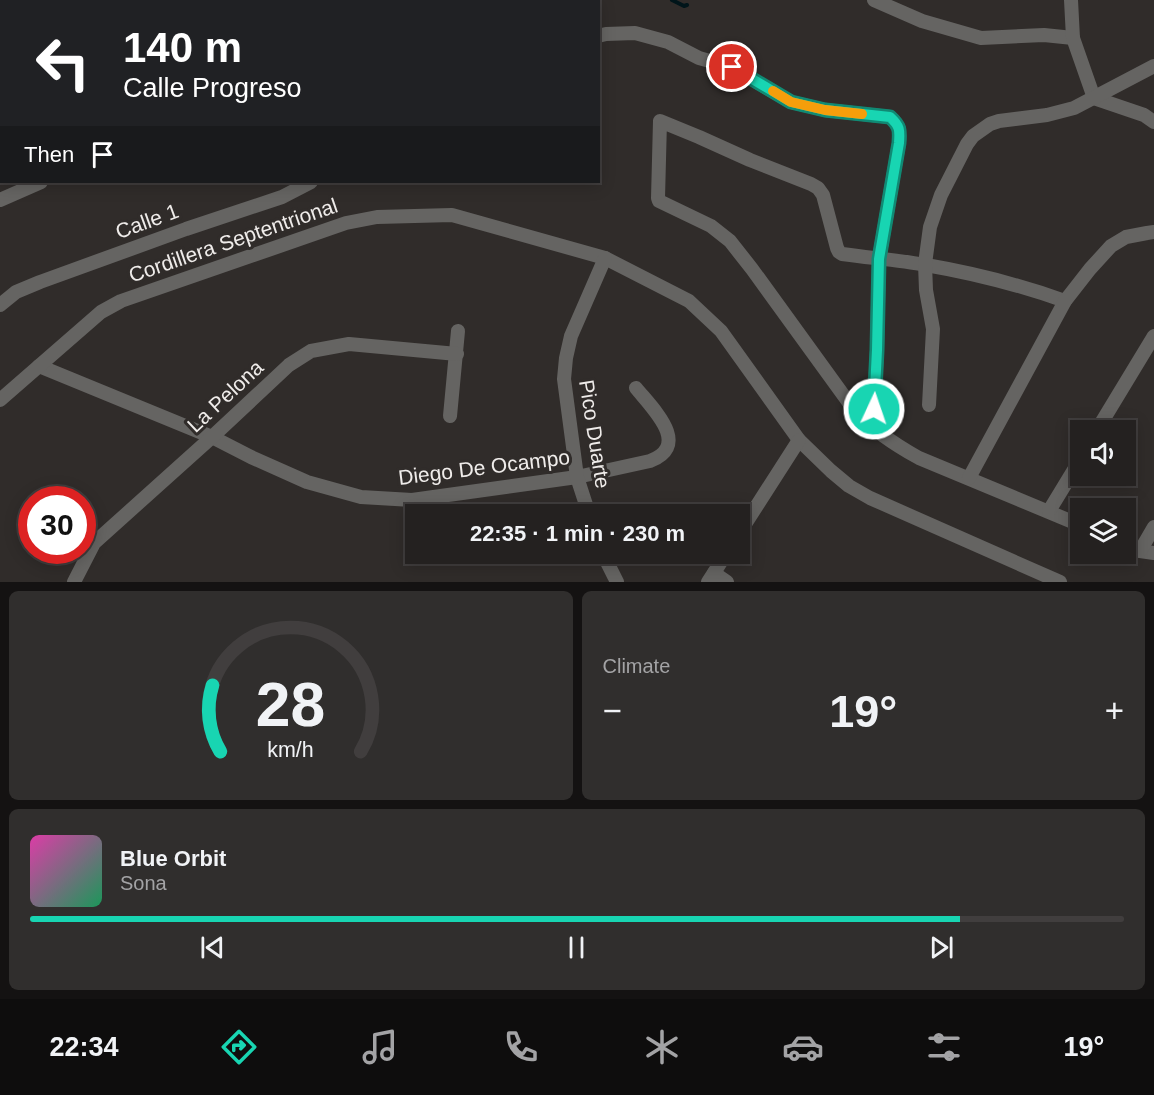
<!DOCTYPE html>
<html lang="en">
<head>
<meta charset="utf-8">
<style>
	:root { --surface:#242120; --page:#302e2d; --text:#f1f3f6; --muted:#a3a3a5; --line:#413e3e; --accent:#18d5b2 }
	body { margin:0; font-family:Helvetica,sans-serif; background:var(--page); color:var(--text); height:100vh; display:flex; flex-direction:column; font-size:22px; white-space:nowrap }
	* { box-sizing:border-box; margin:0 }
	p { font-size:20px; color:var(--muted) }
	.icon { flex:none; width:33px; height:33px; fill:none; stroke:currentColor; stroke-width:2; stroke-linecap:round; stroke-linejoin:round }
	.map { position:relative; height:582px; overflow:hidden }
	.drawer { display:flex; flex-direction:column; gap:9px; padding:9px; background:#141212; flex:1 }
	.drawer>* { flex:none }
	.banner { position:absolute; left:0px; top:0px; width:600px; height:183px; box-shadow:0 3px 15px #0003,0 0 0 2px var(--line); background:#202124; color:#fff; overflow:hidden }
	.tools { position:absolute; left:1070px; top:420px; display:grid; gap:12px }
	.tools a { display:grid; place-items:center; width:66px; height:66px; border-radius:0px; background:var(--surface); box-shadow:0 3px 15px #0003,0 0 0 2px var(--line); font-size:30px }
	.speed { position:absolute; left:18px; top:486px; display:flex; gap:12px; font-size:30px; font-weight:700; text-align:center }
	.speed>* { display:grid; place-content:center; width:78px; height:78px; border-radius:50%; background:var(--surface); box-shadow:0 3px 15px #0003,0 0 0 2px var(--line); line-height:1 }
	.speed .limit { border:9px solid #d22; background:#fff; color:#111 }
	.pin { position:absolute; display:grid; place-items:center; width:51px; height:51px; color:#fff; margin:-26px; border:3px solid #fff; border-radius:50%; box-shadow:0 2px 6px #0007 }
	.me { position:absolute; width:66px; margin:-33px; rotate:3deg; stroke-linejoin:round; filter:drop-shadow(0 0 4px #0008) }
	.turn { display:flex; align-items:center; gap:21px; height:126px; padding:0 24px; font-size:27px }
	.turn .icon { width:78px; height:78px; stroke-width:2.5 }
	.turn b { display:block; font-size:42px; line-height:51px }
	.then { display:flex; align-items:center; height:57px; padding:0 24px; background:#0003; gap:12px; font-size:22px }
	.big { font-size:45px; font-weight:800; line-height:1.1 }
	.drawer .tile { flex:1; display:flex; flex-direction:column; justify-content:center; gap:9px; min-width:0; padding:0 21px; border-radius:9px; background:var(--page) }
	.drawer .dial { align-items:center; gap:0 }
	.dial svg { height:156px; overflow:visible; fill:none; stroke:var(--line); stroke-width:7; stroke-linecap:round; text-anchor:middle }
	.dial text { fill:var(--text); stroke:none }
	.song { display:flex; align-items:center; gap:18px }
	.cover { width:72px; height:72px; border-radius:9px; background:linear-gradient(135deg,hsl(320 70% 55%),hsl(150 70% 35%)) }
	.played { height:6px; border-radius:3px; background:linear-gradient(90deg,var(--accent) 85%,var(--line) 85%) }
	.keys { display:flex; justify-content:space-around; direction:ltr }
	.heat { display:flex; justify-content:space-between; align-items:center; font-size:33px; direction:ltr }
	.drawer .tiles { flex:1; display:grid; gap:9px; grid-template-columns:1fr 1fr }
	.tile:last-child { grid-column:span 2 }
	.trip { position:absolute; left:405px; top:504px; width:345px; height:60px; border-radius:0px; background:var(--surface); box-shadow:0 3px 15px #0003,0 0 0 2px var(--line); font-weight:800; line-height:60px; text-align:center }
	.tab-bar { display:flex; height:96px; justify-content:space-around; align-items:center; background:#0e0d0d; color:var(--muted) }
	.tab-bar .icon { width:42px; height:42px }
	.tab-bar .selected { color:var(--accent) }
	.tab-bar b { font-size:27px; color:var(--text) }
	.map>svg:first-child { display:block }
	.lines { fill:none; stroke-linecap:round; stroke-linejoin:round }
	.stream { stroke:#00151a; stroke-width:4 }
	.street { stroke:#656462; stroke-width:14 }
	.route-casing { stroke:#108a74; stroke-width:15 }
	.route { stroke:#18d5b2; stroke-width:10 }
	.slow { stroke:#f59e0b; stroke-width:10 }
	.labels { text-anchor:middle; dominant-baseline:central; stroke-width:6; stroke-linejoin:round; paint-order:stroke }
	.street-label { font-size:21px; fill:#efecea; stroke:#302c2a }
</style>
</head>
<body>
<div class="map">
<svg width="1154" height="582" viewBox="0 0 1154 582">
	<rect width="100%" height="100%" fill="#302c2a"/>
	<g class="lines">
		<!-- stream -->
		<path class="stream" d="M672,0L684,6L687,5"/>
		<!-- street -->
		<g class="street">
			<path d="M347,0L348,2"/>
			<path d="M874,0L922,21L981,38L1044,35L1073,38"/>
			<path d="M1071,0L1073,38L1094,98L1144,115L1154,122"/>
			<path d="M413,2L415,0"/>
			<path d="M598,36L606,34L635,33L668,42L699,58L731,67L791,102L825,110L890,117C900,126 900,130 899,143L879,259L877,350L873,428"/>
			<path d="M0,100H2"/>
			<path d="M0,200L41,182"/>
			<path d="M1065,301C1020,285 973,273 926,265C898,260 870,258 842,254L839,252L837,248L823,195L818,188L811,184L750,160L699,137L660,121L658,198L659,201L711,226L730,241L752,269L852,407C871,429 894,444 919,458L1080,525"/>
			<path d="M0,305L16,292L40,282L186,229L282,197L311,182"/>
			<path d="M39,366L212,437L251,457L307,482L361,497L412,500L577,477L650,461C692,445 652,408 636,388"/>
			<path d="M0,400L101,312L121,301L346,223L377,217L452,215L605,258L689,301L721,331L799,440L831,471L849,486L870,498L1060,582"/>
			<path d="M929,405L933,329L926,290L925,264L930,227L941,195L967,144L973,136L990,124L999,121L1047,115L1074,108L1154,66"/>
			<path d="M450,416L458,331"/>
			<path d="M1097,430L1154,336"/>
			<path d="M969,478L1065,301L1090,269L1111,246L1126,237L1147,233L1154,232"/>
			<path d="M1049,511L1080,460"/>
			<path d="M589,514L577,477L564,379L566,358L571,336L605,258"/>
			<path d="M740,532L799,440"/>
			<path d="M1125,544L1140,551L1154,553"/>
			<path d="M1140,551L1154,527"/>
			<path d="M603,554L617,582"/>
			<path d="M714,573L727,582"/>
			<path d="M74,582L94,543L212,437L289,365L311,351L349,344L457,354"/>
			<path d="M708,582L726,554"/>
		</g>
	</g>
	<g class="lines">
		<!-- route casing -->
		<g class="route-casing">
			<path id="route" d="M732,67L791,102L825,110L890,117C900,126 900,130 899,143L879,259L877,350L874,409"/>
		</g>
		<!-- route -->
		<use href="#route" class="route"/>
		<!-- slow -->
		<path class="slow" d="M773,91L791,102L825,110L862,114"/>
	</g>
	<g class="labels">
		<!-- street labels -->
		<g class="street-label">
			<text transform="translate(147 221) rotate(-20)">Calle 1</text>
			<text transform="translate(233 240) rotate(-19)">Cordillera Septentrional</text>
			<text transform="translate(225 396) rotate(-43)">La Pelona</text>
			<text transform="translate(595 434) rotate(81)">Pico Duarte</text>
			<text transform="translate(484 467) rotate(-7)">Diego De Ocampo</text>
		</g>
	</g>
</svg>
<div class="tools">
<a><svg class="icon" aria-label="sound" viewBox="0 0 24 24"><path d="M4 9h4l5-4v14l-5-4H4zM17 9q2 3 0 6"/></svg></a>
<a><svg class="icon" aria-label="layers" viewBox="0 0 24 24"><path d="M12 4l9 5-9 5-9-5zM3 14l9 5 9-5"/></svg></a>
</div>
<div class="speed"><div class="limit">30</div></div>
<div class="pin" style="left:732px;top:67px;background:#d93025"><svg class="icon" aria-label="arrive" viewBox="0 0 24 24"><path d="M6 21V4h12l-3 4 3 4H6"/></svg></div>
<svg class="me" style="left:874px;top:409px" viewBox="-20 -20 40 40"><circle r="17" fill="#18d5b2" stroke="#fff" stroke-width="3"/><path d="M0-11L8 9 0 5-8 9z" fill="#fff"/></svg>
<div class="trip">22:35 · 1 min · 230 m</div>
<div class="banner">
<div class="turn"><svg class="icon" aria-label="left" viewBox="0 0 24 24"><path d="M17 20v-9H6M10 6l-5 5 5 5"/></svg><div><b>140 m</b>Calle Progreso</div></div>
<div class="then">Then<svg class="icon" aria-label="arrive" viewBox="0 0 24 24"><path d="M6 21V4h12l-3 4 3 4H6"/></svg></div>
</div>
</div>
<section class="drawer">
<div class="tiles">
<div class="tile dial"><svg viewBox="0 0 100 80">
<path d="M14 69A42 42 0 1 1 86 69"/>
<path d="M14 69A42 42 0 0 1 10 35" stroke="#18d5b2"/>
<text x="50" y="56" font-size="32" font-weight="700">28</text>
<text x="50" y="72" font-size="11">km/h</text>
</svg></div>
<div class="tile"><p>Climate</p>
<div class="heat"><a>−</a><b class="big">19°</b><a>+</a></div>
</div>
<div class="tile">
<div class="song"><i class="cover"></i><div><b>Blue Orbit</b><p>Sona</p></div></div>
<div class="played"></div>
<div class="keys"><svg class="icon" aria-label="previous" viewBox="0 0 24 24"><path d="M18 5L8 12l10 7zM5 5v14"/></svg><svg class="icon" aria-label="pause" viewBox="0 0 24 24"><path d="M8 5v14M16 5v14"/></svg><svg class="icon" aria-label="next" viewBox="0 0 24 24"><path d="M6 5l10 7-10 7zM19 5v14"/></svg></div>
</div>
</div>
</section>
<nav class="tab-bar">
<b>22:34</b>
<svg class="icon selected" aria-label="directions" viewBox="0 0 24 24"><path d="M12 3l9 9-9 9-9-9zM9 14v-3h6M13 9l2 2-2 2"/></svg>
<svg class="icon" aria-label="music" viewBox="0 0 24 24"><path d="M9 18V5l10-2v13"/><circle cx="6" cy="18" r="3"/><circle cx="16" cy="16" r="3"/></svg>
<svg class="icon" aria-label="phone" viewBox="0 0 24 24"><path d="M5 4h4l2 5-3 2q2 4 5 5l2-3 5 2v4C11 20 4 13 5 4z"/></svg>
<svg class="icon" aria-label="climate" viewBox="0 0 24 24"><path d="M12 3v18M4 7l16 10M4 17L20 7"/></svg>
<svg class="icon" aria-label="car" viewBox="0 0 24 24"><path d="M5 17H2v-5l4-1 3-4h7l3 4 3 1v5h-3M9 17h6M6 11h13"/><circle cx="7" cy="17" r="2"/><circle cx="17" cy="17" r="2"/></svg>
<svg class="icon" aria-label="filters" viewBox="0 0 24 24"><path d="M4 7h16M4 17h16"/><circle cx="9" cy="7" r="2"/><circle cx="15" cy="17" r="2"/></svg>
<b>19°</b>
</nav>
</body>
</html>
